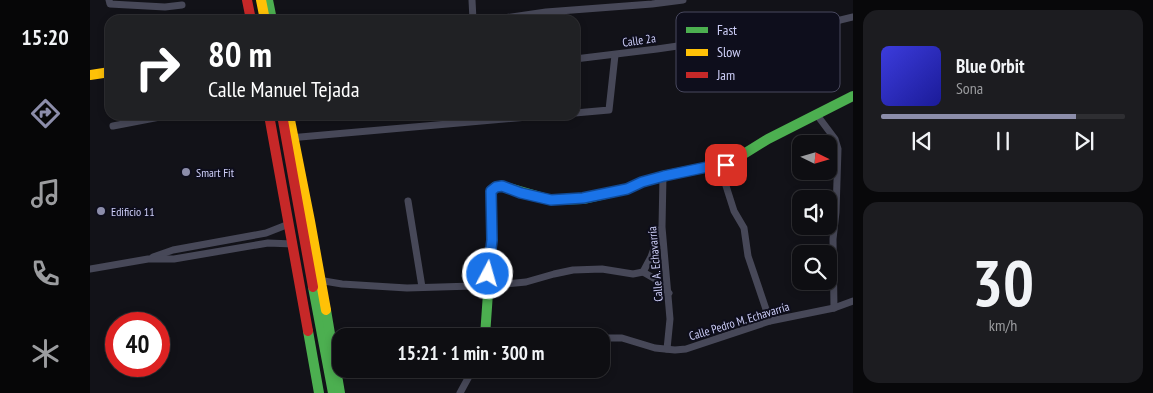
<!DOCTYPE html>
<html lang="en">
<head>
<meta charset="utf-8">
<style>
	:root { --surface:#0e0e12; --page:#1c1c20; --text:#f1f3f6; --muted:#9b9c9f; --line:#2e2e32; --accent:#8c8daa }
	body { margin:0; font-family:"PT Sans Narrow",sans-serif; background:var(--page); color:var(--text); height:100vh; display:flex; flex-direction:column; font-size:19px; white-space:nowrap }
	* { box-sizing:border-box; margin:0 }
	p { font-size:16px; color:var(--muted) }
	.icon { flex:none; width:28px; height:28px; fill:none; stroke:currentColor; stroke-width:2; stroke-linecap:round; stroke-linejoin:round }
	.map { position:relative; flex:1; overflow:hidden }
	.details { display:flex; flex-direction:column; gap:10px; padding:10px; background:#08080a; width:300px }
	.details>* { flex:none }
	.hud { position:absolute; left:15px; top:15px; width:475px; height:105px; border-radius:15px; box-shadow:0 2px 8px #0003,0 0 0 1px var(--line); background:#202124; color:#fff; overflow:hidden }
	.needle { width:32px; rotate:95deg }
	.buttons { position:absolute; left:702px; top:135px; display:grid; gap:10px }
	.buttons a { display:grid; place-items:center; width:45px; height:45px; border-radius:10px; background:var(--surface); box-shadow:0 2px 8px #0003,0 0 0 1px var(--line); font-size:25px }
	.speed { position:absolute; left:15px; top:312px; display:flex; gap:10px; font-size:25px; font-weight:700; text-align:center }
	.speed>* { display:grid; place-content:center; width:65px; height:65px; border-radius:50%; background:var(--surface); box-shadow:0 2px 8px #0003,0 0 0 1px var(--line); line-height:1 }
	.speed .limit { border:8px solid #d22; background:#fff; color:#111 }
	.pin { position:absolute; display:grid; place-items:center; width:42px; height:42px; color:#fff; margin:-21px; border-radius:10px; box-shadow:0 2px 8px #0006 }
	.me { position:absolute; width:55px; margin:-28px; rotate:6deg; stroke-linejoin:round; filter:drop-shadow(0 0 4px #0008) }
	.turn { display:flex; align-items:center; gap:18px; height:105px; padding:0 20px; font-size:22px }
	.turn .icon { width:65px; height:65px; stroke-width:2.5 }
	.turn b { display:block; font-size:35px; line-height:42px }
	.details .widget { flex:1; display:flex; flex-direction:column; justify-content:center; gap:8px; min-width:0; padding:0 18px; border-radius:15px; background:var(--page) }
	.details .dial { align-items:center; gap:0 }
	.dial b { font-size:65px; line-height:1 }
	.song { display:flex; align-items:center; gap:15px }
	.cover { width:60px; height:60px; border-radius:8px; background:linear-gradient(135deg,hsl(240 70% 55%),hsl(240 70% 35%)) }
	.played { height:5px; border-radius:2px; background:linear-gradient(90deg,var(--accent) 80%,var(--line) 80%) }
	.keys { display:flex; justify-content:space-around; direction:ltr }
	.trip { position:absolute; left:242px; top:328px; width:278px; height:50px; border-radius:15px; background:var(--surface); box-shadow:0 2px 8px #0003,0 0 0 1px var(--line); font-weight:700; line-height:50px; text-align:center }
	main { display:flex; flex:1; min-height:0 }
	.menu { display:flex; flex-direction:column; width:90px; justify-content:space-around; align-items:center; background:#060607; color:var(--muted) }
	.menu .icon { width:35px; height:35px }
	.menu .selected { color:var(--accent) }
	.menu b { font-size:22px; color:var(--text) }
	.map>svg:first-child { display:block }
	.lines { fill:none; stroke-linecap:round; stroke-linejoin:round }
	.street { stroke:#474858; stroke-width:7 }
	.fast { stroke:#4caf50; stroke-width:10 }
	.slow { stroke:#ffc107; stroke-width:10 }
	.jam { stroke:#c62828; stroke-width:10 }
	.route-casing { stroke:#114b97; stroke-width:12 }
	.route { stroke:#1a73e8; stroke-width:9 }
	.poi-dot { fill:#8c8daa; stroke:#0e0e1c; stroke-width:2 }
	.labels { text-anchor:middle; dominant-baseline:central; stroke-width:4; stroke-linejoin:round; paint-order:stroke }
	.street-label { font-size:12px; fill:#cecff9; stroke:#0e0e1c }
	.poi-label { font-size:12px; fill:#cecff9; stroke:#0e0e1c; text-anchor:start }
	.key { fill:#0e0e1c; stroke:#48485e; stroke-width:1 }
	.key-label { font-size:14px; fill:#cecff9 }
</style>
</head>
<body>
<main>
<nav class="menu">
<b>15:20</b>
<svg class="icon selected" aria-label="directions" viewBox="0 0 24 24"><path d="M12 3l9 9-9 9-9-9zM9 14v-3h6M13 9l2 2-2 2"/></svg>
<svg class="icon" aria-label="music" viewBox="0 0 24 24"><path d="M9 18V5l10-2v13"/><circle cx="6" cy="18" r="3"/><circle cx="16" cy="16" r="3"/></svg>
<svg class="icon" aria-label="phone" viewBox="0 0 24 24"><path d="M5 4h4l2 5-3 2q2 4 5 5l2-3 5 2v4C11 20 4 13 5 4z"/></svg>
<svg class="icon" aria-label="climate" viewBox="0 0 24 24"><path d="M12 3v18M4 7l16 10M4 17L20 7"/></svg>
</nav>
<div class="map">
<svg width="763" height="393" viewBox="0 0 763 393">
	<rect width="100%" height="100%" fill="#121218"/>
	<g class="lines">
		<!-- street -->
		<g class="street">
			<path d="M19,0L20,4L75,7L92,5"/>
			<path d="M382,0L383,20"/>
			<path d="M400,20L456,12L562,4L593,0"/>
			<path d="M485,59L567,49L726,26L763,17"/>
			<path d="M485,113L519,110L525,55"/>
			<path d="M727,115L745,139L748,149L746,212L743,239L744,308"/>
			<path d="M23,126L75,116L76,115"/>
			<path d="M199,138L461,115"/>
			<path d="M630,167L644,211L654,228L658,256L680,321"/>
			<path d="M573,176L572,227L580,319L577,349"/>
			<path d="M318,201L332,287"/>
			<path d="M63,257L83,250L176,233L199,224"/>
			<path d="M0,269L58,259H84L178,243L203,244"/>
			<path d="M553,272L561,257L571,229"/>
			<path d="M228,280L252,284L317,288L383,286H397L436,282L464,274L483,270L512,269L543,274L553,272L567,280L579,293"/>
			<path d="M511,338H532L565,348L585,350L596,349L680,321L744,308L763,301"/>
			<path d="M370,393L383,369"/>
		</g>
		<!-- fast -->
		<g class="fast">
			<path d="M178,0L182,20"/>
			<path d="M223,287L243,393"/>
			<path d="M236,310L250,393"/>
			<path d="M218,331L229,393"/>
			<path d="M395,336L398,293L397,286L402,241L401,191L405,187L412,186L461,200L493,199L537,189L552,182L573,176L622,166L630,167L636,165L678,139L763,96"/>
		</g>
		<!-- slow -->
		<g class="slow">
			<path d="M171,0L175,20"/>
			<path d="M0,75L20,72"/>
			<path d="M199,115L220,221L236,310"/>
		</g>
		<!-- jam -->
		<g class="jam">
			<path d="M157,0L161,20"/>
			<path d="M179,115L218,331"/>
			<path d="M192,115L223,287"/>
		</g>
	</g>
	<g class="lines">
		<!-- route casing -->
		<g class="route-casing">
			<path id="route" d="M398,274L402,240L401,191L406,187L412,186L431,193L461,200L493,198L537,189L552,182L574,176L622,166L630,167L636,165"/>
		</g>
		<!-- route -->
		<use href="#route" class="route"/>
	</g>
	<!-- markers -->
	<g class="poi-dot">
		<circle cx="96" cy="172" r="5"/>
		<circle cx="11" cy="211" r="5"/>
	</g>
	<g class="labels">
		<!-- street labels -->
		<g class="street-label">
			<text transform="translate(549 40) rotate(-8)">Calle 2a</text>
			<text transform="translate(565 264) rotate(-95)">Calle A. Echavarría</text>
			<text transform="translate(649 321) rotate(-17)">Calle Pedro M. Echavarría</text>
		</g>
		<!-- poi labels -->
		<g class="poi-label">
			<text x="106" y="172">Smart Fit</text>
			<text x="21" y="211">Edificio 11</text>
		</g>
	</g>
	<!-- legend -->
	<rect x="586" y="12" width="164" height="80" rx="8" class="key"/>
	<rect x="596" y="27" width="22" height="6" fill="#4caf50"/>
	<rect x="596" y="49" width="22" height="7" fill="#ffc107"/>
	<rect x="596" y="72" width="22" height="6" fill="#c62828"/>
	<g class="key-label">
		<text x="627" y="35">Fast</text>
		<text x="627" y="57">Slow</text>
		<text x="627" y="80">Jam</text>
	</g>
</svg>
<div class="buttons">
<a><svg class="needle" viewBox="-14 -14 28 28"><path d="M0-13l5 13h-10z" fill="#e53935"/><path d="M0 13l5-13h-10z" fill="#9b9c9f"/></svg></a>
<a><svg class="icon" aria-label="sound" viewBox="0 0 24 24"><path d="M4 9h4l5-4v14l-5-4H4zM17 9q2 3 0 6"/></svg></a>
<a><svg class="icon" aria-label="search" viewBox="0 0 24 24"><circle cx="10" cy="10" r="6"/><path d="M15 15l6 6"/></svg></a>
</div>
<div class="speed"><div class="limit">40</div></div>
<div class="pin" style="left:636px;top:165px;background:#d93025"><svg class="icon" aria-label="arrive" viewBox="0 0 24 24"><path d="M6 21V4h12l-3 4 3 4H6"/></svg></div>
<svg class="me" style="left:398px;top:274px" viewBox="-20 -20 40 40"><circle r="17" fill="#1a73e8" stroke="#fff" stroke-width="3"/><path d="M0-11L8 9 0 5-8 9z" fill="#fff"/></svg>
<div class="trip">15:21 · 1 min · 300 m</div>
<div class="hud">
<div class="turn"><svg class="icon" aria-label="right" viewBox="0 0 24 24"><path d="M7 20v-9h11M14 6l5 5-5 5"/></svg><div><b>80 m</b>Calle Manuel Tejada</div></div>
</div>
</div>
<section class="details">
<div class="widget">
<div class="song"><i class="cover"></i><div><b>Blue Orbit</b><p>Sona</p></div></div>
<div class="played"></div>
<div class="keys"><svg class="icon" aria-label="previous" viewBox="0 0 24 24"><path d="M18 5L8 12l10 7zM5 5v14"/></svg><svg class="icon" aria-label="pause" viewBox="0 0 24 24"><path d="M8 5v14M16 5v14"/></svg><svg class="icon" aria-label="next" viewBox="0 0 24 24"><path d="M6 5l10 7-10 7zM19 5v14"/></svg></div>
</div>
<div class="widget dial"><b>30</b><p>km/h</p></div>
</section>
</main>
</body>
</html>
